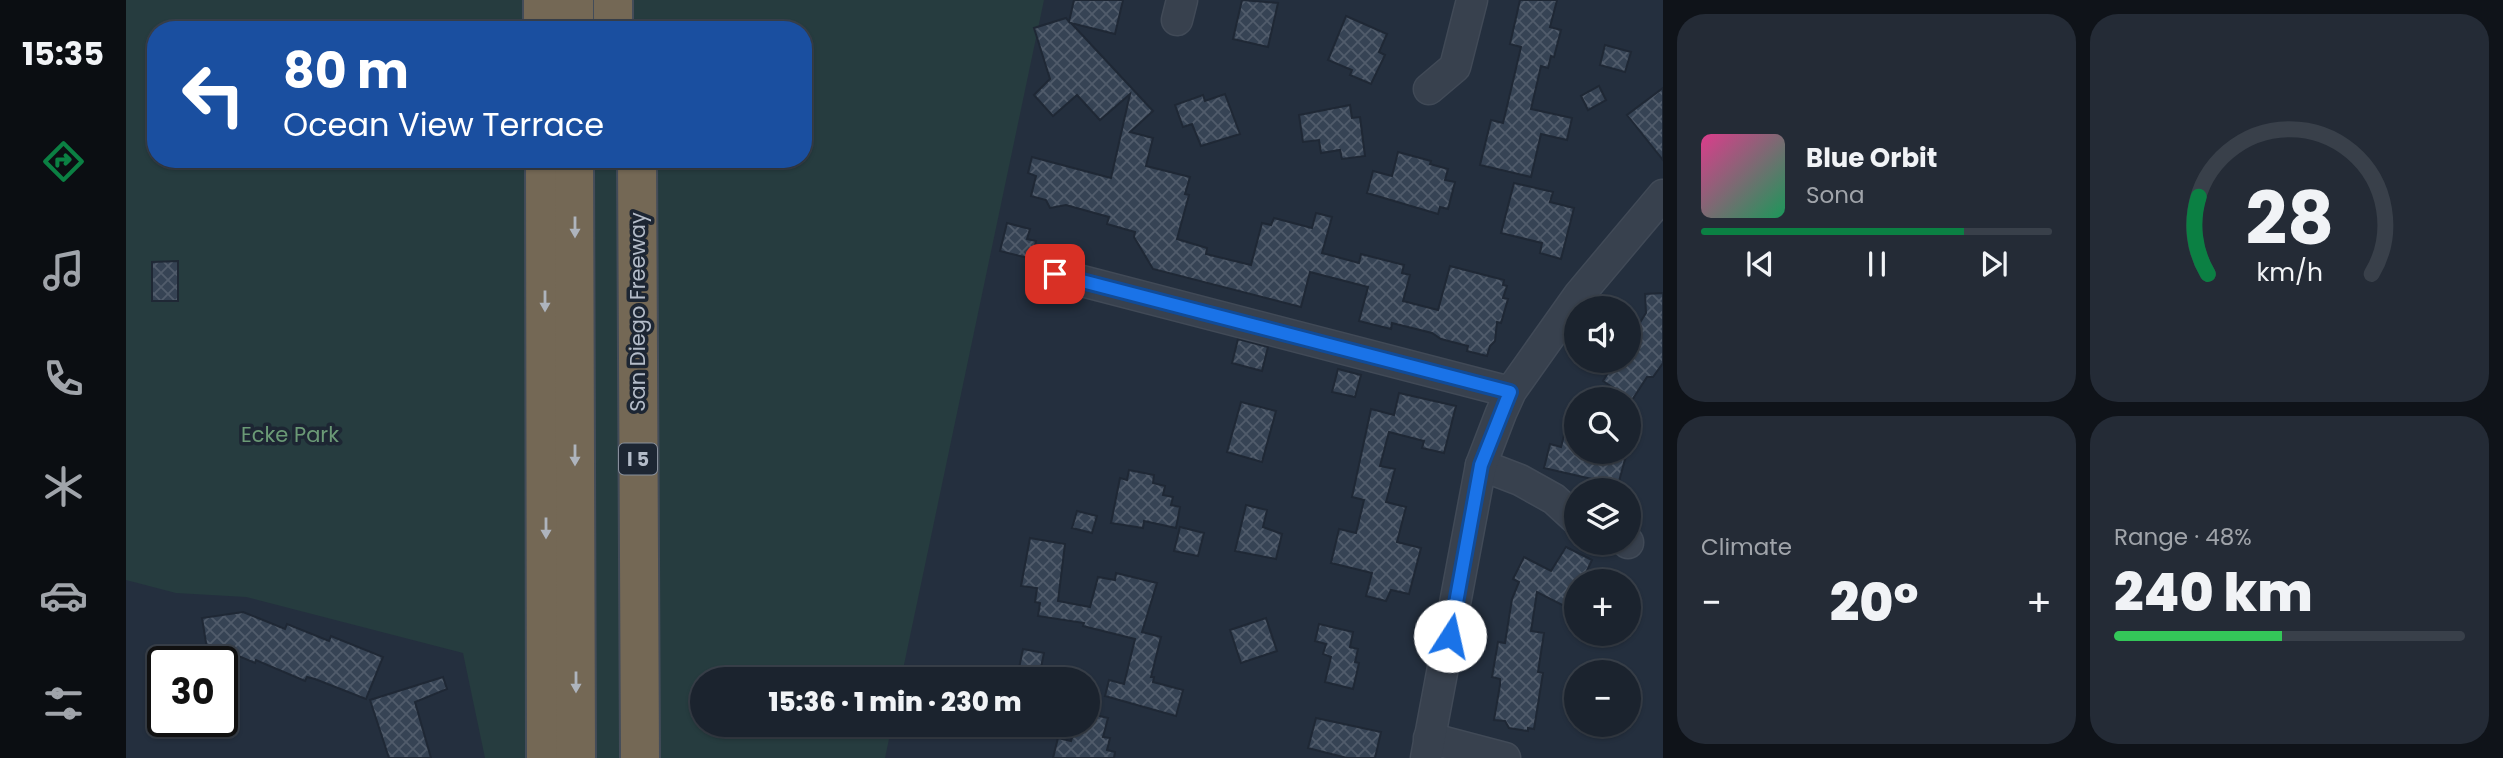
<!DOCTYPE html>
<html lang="en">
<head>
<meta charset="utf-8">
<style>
	:root { --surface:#1b232e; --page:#242b36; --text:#f1f3f6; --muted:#a0a4aa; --line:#39404a; --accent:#0b8043 }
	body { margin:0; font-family:Poppins,sans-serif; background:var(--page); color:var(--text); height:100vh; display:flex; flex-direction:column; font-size:26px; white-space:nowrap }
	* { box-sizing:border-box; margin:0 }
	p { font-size:23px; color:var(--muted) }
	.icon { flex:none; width:38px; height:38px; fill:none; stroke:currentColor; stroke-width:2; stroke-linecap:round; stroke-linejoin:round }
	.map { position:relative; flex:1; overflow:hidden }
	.drawer { display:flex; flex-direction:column; gap:14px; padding:14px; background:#0f1319; width:840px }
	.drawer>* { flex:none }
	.guide { position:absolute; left:21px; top:21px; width:665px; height:147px; border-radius:28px; box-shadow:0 2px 5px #0004,0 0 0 2px var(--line); background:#1a4fa0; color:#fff; overflow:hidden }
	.buttons { position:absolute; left:1438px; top:296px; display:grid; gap:14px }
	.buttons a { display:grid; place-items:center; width:77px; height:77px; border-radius:50%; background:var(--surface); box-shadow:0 2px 5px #0004,0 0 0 2px var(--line); font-size:35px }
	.speed { position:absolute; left:21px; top:646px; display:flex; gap:14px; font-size:35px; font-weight:700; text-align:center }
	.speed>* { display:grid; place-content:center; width:91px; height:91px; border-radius:50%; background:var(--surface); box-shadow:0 2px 5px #0004,0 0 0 2px var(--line); line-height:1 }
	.speed .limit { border:4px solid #111; border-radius:10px; background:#fff; color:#111 }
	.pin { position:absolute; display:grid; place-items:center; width:60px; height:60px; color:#fff; margin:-30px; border-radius:14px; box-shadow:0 4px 10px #0006 }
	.me { position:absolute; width:77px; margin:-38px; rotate:10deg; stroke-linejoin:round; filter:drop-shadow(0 0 5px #0008) }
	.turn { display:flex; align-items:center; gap:24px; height:147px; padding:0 21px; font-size:32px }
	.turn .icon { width:91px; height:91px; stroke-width:2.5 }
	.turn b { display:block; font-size:49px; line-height:60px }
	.big { font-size:52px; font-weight:800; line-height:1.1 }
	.drawer .tile { flex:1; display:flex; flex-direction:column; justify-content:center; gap:10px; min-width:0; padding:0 24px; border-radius:28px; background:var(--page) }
	.drawer .dial { align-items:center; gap:0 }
	.dial svg { height:182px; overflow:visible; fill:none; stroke:var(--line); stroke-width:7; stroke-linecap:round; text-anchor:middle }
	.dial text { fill:var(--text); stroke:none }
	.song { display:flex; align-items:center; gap:21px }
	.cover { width:84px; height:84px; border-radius:10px; background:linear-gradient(135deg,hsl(330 70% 55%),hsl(150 70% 35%)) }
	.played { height:7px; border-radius:4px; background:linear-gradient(90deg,var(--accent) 75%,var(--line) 75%) }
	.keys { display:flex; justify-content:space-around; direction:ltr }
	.heat { display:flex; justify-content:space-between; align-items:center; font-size:38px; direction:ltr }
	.charge { height:10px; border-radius:5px; background:linear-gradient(90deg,#34c759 48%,var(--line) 0) }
	.drawer .tiles { flex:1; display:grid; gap:14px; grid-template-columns:repeat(2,1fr) }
	.trip { position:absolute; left:564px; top:667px; width:410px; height:70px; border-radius:35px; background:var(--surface); box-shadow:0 2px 5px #0004,0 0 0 2px var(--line); font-weight:800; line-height:70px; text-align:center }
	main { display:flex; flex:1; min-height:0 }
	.tabs { display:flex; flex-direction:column; width:126px; justify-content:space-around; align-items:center; background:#0b0e12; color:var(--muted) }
	.tabs .icon { width:49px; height:49px }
	.tabs .active { color:var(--accent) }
	.tabs b { font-size:32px; color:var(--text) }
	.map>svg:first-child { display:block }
	.green { fill:#263c3f; fill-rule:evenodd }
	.building { fill:url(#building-cross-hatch); stroke:#1f2835; stroke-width:2 }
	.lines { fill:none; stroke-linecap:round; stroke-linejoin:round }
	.minor-casing { stroke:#414a57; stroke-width:33 }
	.highway-casing { stroke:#434c59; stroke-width:42 }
	.minor { stroke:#38414e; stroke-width:30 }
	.highway { stroke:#746855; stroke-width:38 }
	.oneway { fill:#aeb4bd }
	.route-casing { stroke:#114b97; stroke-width:18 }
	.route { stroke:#1a73e8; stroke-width:12 }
	.labels { text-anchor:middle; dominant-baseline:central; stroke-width:7; stroke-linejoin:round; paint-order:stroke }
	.shield { fill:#1d2633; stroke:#878f9c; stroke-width:2 }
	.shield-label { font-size:19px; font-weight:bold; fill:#b4bcc9 }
	.street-label { font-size:21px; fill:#b4bcc9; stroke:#1d2633 }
	.park-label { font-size:21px; fill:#6b9a76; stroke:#1d2633 }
</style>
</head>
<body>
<main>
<nav class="tabs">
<b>15:35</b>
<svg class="icon active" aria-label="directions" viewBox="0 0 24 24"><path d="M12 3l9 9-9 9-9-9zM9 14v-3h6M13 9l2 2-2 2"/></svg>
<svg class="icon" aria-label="music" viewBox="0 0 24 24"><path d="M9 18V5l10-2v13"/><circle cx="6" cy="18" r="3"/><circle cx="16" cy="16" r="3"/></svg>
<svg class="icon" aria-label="phone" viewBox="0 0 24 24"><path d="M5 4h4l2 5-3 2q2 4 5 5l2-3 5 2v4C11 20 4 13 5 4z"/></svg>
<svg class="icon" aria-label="climate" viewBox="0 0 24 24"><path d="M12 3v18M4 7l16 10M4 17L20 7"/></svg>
<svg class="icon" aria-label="car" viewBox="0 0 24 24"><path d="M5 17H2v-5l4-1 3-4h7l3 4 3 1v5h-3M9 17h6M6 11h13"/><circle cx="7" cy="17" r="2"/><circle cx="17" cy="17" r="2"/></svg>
<svg class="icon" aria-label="filters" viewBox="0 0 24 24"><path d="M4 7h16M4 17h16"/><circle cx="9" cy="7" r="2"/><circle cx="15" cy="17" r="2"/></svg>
</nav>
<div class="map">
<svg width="1537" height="758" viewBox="0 0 1537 758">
	<defs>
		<pattern id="building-cross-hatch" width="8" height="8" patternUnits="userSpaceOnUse" patternTransform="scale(1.75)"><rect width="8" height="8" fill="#364354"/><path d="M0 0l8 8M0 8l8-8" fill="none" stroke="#515c6b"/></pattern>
	</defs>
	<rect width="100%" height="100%" fill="#242f3e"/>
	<!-- green -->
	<path class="green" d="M0,0H918L775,679H576V724L766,725L759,758H359L337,653L120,597L50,593L0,580ZM30,30H677V159H30Z"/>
	<!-- building -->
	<g class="building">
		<path d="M948,0H997L989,34L945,23L1027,111L1004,132L1027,138L1020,166L1064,177L1059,194L1063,195L1051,239L1081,248L1080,254L1125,265L1136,223L1145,225L1148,218L1186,228L1190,213L1206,217L1196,253L1233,263L1235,254L1278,265L1276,273L1284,275L1277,301L1312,310L1324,266L1378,280L1377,285L1381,286L1377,298L1382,299L1375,323L1371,322L1369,341L1364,346L1361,356L1341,351L1342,346L1315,339L1306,333L1266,323L1265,329L1233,321L1242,287L1184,272L1175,307L1027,269L1008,237L1009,232L981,224L983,217L940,205L924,208L920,200L905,196L910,176L902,173L906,157L985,178L1004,94L974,120L951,95L927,116L908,95L924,79L908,28L940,18L943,22Z"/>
		<path d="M1116,0L1152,3L1142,47L1107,39Z"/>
		<path d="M1394,0H1431L1424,27L1435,30L1428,57L1425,56L1422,68L1415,66L1405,109L1446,118L1441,140L1415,134L1405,177L1354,165L1365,120L1377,123L1383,98L1395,47L1384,44Z"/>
		<path d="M1220,16L1261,34L1253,52L1259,55L1245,84L1224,75L1226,70L1202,60Z"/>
		<path d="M1479,45L1505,52L1499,72L1474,65Z"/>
		<path d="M1473,86L1480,100L1462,110L1455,96Z"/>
		<path d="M1537,88V160L1501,115Z"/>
		<path d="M1099,94L1114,134L1075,146L1066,124L1057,127L1049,105L1077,95L1079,101Z"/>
		<path d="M1224,105L1226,118L1234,117L1239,156L1216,159L1214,150L1195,153L1193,140L1177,142L1173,115Z"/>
		<path d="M1272,152L1305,161L1304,164L1322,169L1319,180L1329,182L1322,209L1314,207L1312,214L1241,193L1247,171L1266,176Z"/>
		<path d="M1388,183L1427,192L1424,202L1448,208L1435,259L1414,253L1416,243L1375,233Z"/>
		<path d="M881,223L904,229L901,239L910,241L906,259L874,251Z"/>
		<path d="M52,261V301H26V262Z"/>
		<path d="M1537,293V363L1527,377H1521L1506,400L1477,381L1490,360H1503V340L1520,313L1519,294Z"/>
		<path d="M1112,339L1142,347L1136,371L1106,363Z"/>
		<path d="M1212,369L1235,375L1229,397L1206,392Z"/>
		<path d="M1273,393L1330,406L1318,453L1296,448L1298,441L1263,432L1254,466L1269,469L1260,502L1280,507L1271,542L1295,548L1283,594L1265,590L1260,601L1240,596L1246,573L1205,563L1213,529L1230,533L1238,500L1226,497L1245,409L1268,415Z"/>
		<path d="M1115,402L1150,411L1136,462L1101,452Z"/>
		<path d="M1445,409L1451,410V452H1501L1492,485L1418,468L1424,444L1435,447Z"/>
		<path d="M1003,470L1028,475L1027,483L1039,486L1037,495L1047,497L1045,505L1054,507L1050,528L1018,521L1017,528L985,523L994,478L1001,480Z"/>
		<path d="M1120,505L1141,510L1137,527L1156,534L1150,559L1109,551Z"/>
		<path d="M951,511L971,516L966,533L946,528Z"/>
		<path d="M1054,527L1078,533L1072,556L1048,551Z"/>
		<path d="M904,538L939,544L932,601L964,607L972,577L989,580L990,573L1031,583L1016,632L1035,637L1025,677H1028L1027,682L1057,690L1050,716L979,696L983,680L998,684L1009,639L957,626L958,623L912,616L914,603L909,602L911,588L895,586Z"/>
		<path d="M1440,547L1466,560L1456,581H1451V601L1446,610L1411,592L1405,631L1418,633L1412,672L1417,673L1408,729L1402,728V731L1383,728L1379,721L1368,720L1374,685V679L1366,677L1372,642L1379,643L1386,599L1393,582L1387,579L1398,557L1425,571Z"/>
		<path d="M117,612L159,629L161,624L203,641L205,636L257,657L240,699L189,679L181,677L179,681L130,660L129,663L103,652L82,655L76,618Z"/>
		<path d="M1140,618L1151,651L1115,663L1104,630Z"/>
		<path d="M1193,624L1227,632L1224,647L1232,649L1229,662L1233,663L1227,689L1199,682L1205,657L1197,654L1200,644L1189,641Z"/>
		<path d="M897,649L918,653L913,677L892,673Z"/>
		<path d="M317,677L321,689L289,702L305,758H263L244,700Z"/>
		<path d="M961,713L982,718L977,737L984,738L981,750L989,752L988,758H927L932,738L945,741L950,724H961Z"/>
		<path d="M1190,718L1255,732L1249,758H1221L1182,748Z"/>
	</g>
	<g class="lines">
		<!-- minor casing -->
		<g class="minor-casing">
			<g id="minor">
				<path d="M1051,20L1056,0"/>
				<path d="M1303,89L1329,67L1346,0"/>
				<path d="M929,274L1384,392"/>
				<path d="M1355,465L1394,480L1428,499L1451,520"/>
				<path d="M1502,542V543"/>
				<path d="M1303,738L1379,758"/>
				<path d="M1300,758L1355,465L1375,413L1385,391L1453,295L1537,195"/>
			</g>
		</g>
		<!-- highway casing -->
		<g class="highway-casing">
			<g id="highway">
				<path d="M417,0V30"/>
				<path d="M448,0V30"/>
				<path d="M487,0V30"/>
				<path d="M419,159L420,758"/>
				<path d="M448,159L450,758"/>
				<path d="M511,159L514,758"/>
			</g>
		</g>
		<!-- minor -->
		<use href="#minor" class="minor"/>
		<!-- highway -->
		<use href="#highway" class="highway"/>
	</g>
	<!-- one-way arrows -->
	<defs><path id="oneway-solid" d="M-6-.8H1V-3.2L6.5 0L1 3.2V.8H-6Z" transform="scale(1.75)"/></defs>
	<g class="oneway">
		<use href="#oneway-solid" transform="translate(449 227) rotate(90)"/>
		<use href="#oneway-solid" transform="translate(419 301) rotate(90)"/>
		<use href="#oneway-solid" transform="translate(449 455) rotate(90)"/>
		<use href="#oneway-solid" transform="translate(420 528) rotate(90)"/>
		<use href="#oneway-solid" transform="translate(450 682) rotate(90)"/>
	</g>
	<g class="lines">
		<!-- route casing -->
		<g class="route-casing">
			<path id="route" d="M929,274L1384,392L1355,465L1324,636"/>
		</g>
		<!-- route -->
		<use href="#route" class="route"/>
	</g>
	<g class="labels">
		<!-- shield labels -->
		<rect class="shield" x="493" y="443.5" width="38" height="31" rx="5"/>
		<g class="shield-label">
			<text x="512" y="459">I 5</text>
		</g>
		<!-- street labels -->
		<g class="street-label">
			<text transform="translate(511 312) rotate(-90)">San Diego Freeway</text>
		</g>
		<!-- park labels -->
		<g class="park-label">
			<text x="164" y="434">Ecke Park</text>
		</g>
	</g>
</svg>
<div class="buttons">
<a><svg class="icon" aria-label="sound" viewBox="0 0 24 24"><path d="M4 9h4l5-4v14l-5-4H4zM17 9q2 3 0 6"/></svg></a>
<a><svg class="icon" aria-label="search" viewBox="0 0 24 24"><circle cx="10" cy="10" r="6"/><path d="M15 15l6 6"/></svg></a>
<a><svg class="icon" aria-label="layers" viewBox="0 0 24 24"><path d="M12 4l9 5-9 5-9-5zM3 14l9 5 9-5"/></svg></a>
<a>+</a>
<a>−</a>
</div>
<div class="speed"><div class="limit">30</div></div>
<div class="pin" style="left:929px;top:274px;background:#d93025"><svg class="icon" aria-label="arrive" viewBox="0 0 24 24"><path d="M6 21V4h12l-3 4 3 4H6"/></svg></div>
<svg class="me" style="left:1324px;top:636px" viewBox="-20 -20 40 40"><circle r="19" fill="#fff"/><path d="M0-13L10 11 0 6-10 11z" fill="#1a73e8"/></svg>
<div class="trip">15:36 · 1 min · 230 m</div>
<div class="guide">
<div class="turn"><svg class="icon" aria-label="left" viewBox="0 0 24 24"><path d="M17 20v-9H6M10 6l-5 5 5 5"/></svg><div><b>80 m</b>Ocean View Terrace</div></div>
</div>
</div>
<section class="drawer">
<div class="tiles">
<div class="tile">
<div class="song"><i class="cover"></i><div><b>Blue Orbit</b><p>Sona</p></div></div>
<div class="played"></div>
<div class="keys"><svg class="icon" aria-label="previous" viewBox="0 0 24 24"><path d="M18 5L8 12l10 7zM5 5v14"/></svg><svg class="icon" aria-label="pause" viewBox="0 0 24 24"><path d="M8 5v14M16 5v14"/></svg><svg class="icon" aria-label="next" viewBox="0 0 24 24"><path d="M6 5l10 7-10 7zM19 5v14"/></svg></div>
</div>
<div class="tile dial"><svg viewBox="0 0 100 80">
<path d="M14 69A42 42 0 1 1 86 69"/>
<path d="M14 69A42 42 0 0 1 10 35" stroke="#0b8043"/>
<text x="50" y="56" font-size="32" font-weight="700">28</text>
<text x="50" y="72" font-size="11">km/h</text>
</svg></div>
<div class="tile"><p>Climate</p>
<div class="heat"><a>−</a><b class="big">20°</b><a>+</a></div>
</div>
<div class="tile"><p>Range · 48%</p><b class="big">240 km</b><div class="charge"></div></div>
</div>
</section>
</main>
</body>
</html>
